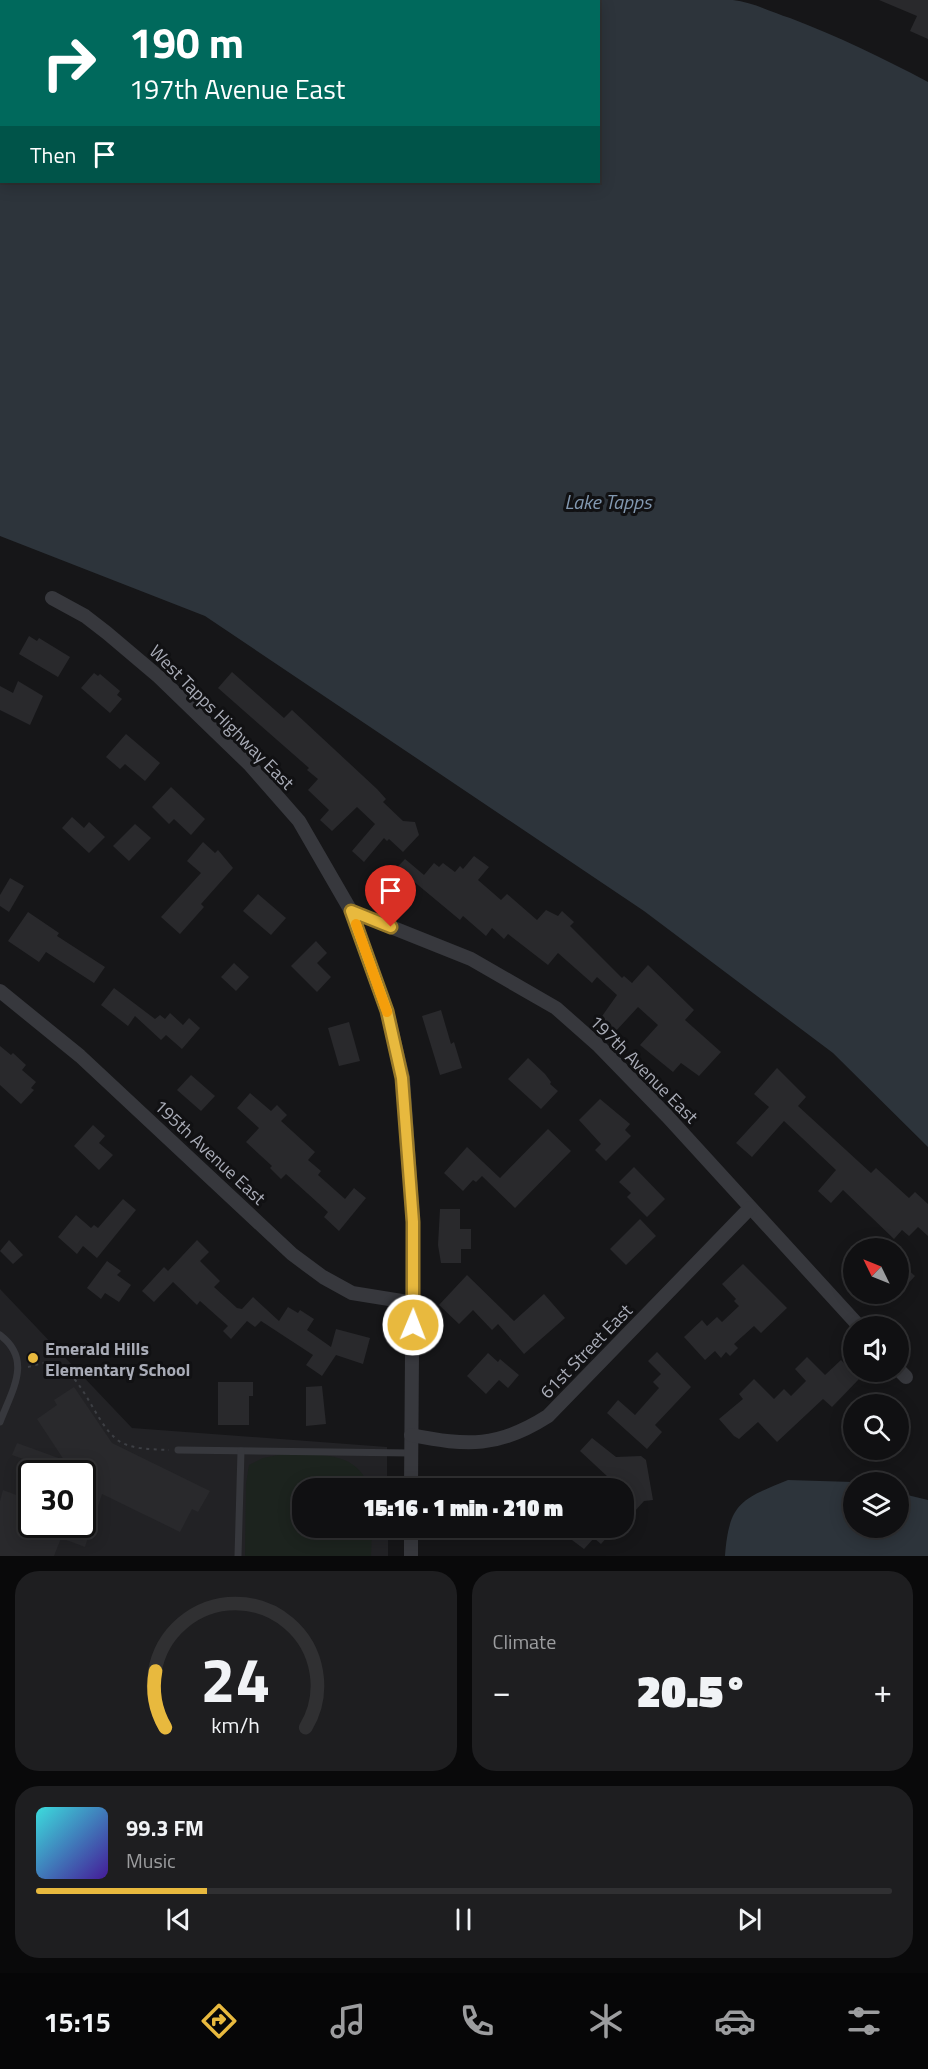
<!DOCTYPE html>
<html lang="en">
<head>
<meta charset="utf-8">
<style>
	:root { --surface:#101012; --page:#1e1e20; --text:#f1f3f6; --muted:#9c9d9f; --line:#303032; --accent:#e8b93e }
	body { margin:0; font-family:"Titillium Web",sans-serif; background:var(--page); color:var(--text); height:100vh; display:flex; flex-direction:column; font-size:22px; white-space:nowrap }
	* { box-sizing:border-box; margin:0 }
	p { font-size:20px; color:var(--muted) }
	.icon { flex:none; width:33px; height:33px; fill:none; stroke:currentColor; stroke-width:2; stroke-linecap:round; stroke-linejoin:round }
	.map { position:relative; height:1556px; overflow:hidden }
	.drawer { display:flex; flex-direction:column; gap:15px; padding:15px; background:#09090a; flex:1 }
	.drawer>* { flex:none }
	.banner { position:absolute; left:0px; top:0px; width:600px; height:183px; box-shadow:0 3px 15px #0003,0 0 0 2px var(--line); background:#00695c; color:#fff; overflow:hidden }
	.needle { width:39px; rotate:313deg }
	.controls { position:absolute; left:843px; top:1238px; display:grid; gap:12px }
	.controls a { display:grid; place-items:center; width:66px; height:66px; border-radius:50%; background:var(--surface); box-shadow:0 3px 15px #0003,0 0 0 2px var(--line); font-size:30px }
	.speed { position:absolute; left:18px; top:1460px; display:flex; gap:12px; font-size:30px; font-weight:700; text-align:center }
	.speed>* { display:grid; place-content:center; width:78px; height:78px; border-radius:50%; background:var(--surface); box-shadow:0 3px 15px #0003,0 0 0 2px var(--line); line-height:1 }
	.speed .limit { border:3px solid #111; border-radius:9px; background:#fff; color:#111 }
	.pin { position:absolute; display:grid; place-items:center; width:51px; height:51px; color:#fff; margin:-62px -26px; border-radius:50% 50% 50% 0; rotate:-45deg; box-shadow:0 0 6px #0007 }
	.pin .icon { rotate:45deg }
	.me { position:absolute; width:66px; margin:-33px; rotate:1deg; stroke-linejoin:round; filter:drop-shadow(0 0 4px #0008) }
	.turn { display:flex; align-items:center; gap:21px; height:126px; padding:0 30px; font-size:27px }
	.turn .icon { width:78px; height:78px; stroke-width:2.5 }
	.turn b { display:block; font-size:42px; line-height:51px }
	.then { display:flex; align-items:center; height:57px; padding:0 30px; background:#0003; gap:12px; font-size:22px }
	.big { font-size:45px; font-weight:800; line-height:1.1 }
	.drawer .card { flex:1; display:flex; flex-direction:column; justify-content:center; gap:9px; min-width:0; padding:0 21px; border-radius:24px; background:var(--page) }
	.drawer .dial { align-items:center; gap:0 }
	.dial svg { height:156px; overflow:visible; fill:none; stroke:var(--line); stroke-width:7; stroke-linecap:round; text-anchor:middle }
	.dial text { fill:var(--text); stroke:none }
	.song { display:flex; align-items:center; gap:18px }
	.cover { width:72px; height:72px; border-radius:9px; background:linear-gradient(135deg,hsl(180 70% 55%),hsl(260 70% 35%)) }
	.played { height:6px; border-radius:3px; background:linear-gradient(90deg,var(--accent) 20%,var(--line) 20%) }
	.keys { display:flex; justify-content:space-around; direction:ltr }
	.heat { display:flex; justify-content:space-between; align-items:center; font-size:33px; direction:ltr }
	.drawer .tiles { flex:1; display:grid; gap:15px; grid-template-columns:1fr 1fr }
	.card:last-child { grid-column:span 2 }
	.trip { position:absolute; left:292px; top:1478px; width:342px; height:60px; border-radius:24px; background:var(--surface); box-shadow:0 3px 15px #0003,0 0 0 2px var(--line); font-weight:800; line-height:60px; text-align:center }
	.menu { display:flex; height:96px; justify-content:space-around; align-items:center; background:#060607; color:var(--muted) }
	.menu .icon { width:42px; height:42px }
	.menu .active { color:var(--accent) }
	.menu b { font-size:27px; color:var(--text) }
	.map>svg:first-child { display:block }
	.built { fill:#222225; fill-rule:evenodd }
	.green { fill:#1c231e }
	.water { fill:#2d343b; fill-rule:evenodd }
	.building { fill:#29292c; fill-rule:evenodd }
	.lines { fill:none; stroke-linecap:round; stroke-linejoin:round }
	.path { stroke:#3d3f44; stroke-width:2; stroke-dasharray:3 4.5; stroke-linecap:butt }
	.service { stroke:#37383d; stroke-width:7 }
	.minor { stroke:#37383d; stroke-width:14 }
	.route-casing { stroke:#977828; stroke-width:15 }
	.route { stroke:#e8b93e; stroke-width:10 }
	.slow { stroke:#f59e0b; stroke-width:10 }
	.poi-dot { fill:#e8b93e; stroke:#111113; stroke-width:2 }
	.labels { text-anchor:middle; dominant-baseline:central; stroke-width:6; stroke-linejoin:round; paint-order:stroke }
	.street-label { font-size:18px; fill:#a9acb7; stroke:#111113 }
	.poi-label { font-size:18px; font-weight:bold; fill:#a9acb7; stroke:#111113; text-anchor:start }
	.water-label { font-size:20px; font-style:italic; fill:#8298b0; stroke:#111113 }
</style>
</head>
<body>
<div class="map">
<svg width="928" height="1556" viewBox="0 0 928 1556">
	<rect width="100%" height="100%" fill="#161618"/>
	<!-- built -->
	<path class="built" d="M0,1289L132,1428L387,1447V1488H303V1527H388V1556H0ZM32,1473H82V1524H32Z"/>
	<!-- green -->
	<path class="green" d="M294,1452C328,1457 356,1452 370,1488H303V1527H372L371,1556H245L246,1484L249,1465L263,1458Z"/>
	<!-- water -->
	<g class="water">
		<path d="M0,0H733C752,2 771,12 790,18C837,36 883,58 928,82V1147L833,1053L644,911L205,616L0,536ZM2,2H598V182H2Z"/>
		<path d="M788,1480L853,1482L854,1527H898L899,1493L928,1500V1556H725C729,1503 741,1499 788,1480Z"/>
	</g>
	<!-- building -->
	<g class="building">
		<path d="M879,0H928V39L910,31L917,16Z"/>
		<path d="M29,636L37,641L39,638L70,657L58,677L19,654Z"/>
		<path d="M232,672L284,718L292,710L377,789L386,799L383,802L403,821L415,822L419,835L403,852L389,839L387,841L384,838L364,862L352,851L375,824L357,807L332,831L320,820L329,810L308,790L318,779L307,770L309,768L218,688Z"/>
		<path d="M94,673L98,676L100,674L120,691L117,695L122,699L110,713L81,688Z"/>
		<path d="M18,681L43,696L30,725L0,710V686L13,693Z"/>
		<path d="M126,734L160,763L145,781L125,764L120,769L106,757Z"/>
		<path d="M171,787L205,819L191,835L174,819L169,824L152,807Z"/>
		<path d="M72,817L84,828L89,822L105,837L89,853L62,828Z"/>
		<path d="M135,824L151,838L129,861L113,846Z"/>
		<path d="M203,842L215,853L218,850L233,868L201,904L204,907L180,934L161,917L201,873L187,861Z"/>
		<path d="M474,856L489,867L478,880L501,900L507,894L537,920L546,910L558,916L562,911L574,922L570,926L622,978L624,976L632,983L648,965L694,1010L685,1020L721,1052L699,1076L681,1063L673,1072L640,1045L658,1025L638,1007L615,1032L600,1019L617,995L597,977L592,983L558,953L548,965L508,934L504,939L492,928L486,936L463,916L460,920L412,880L403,890L388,877L405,859L424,875L434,863L439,867L443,863L455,872L460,866L463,869Z"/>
		<path d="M10,878L24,886L9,912L0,906V895Z"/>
		<path d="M258,894L286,918L271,935L243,911Z"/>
		<path d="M28,912L59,933L57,936L105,967L94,983L46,952L39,962L8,941Z"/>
		<path d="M316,941L327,953L317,963L331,977L317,992L291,966Z"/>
		<path d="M234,963L249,977L236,991L221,977Z"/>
		<path d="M114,988L155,1019L160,1015L165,1019L170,1013L183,1025L189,1018L200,1028L182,1049L166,1035L161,1040L135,1016L128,1026L101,1005Z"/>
		<path d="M441,1010L451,1044L454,1042L462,1068L440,1075L422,1016Z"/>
		<path d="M349,1022L360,1061L339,1066L328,1028Z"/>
		<path d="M0,1046L11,1055L13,1053L26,1065L22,1070L36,1082L31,1088L34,1090L21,1104L0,1085Z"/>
		<path d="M528,1058L545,1074L551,1082L550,1084L558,1091L541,1109L508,1079Z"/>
		<path d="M777,1068L806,1097L798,1106L871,1173L876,1168L909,1198L915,1192L928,1204V1236L918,1227L909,1236L902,1230L894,1239L843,1190L831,1203L818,1191L836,1170L784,1121L752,1157L736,1143L769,1107L754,1094Z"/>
		<path d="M191,1075L215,1096L201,1111L177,1090Z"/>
		<path d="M250,1093L271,1111L277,1105L287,1115L281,1121L315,1152L308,1160L321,1171L318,1175L345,1199L354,1188L366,1198L339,1231L324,1217L328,1212L286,1174L281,1179L270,1168L272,1166L246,1142L259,1128L237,1108Z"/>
		<path d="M600,1099L630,1124L625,1130L631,1136L606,1161L595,1150L601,1144L579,1120Z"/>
		<path d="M93,1125L105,1136L99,1143L113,1155L99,1170L74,1146Z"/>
		<path d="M548,1129L571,1151L515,1208L482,1176L476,1182L473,1180L463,1191L444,1173L467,1147L500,1178Z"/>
		<path d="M634,1167L665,1199L647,1217L627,1197L631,1193L619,1182Z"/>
		<path d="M123,1199L136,1210L97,1258L83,1246L77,1254L58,1237L76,1215L91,1228L94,1225L98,1228Z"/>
		<path d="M440,1209H460V1229H471V1249H461V1263H441L438,1245Z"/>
		<path d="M640,1219L656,1236L626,1265L610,1249Z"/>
		<path d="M9,1240L23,1255L13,1264L0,1251Z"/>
		<path d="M197,1240L209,1252L200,1261L220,1281L214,1287L237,1308L242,1309L253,1297L279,1321L288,1307L298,1313L300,1310L314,1319L307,1330L331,1347L336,1329L370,1338L363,1364L336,1355L322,1376L306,1365L313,1355L261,1321L255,1327L247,1321L231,1339L223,1331L228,1326L200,1301L197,1305L173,1282L154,1302L142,1291L164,1267L168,1271Z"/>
		<path d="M107,1261L121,1271L117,1275L131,1285L119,1302L105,1293L101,1299L87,1288Z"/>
		<path d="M743,1264L787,1308L761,1333L754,1326L734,1344L738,1348L730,1356L726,1352L721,1358L715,1351L705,1360L684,1337L702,1320L707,1326L717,1317L722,1322L739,1306L734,1301L736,1299L722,1284Z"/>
		<path d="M906,1268L915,1276L898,1295V1277Z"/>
		<path d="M467,1275L514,1321L544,1294L565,1318L524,1354L498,1324L492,1330L473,1310L459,1324L439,1305Z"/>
		<path d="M657,1352L691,1387L655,1425L662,1432L647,1449L607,1413L618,1400L635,1415L659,1388L653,1382L661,1374L648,1361Z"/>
		<path d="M488,1353L498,1362L500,1359L519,1375L508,1388L499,1380L486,1394L467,1376Z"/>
		<path d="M807,1357L825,1375L841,1360L859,1379L832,1407L823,1399L777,1442L758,1422L739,1439L734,1436L719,1419L743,1399L739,1394L754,1379L774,1399L784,1389L791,1396L806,1381L795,1369Z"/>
		<path d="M218,1382H253V1396H249V1425H218Z"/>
		<path d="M322,1386L326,1424L306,1426V1387Z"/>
		<path d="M74,1387L112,1443L210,1491L198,1512L192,1509L180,1532L102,1494L85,1547L61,1538L54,1556H0V1501L3,1490L19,1496L29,1461L12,1455L17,1443L64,1460L37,1419L57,1405L54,1400ZM32,1473H82V1524H32Z"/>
		<path d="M592,1438L616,1457L641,1456L646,1460L653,1500L644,1501L624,1523V1488H598L608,1477L580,1451Z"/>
		<path d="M570,1527H611L606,1532L609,1535L601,1544L594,1538L584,1549L564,1534Z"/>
	</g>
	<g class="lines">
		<!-- path -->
		<path class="path" d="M28,1367C34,1366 40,1363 46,1363C81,1363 93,1424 119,1441C133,1450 153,1449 169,1450"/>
		<!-- service -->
		<g class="service">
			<path d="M0,1335C33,1360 12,1390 0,1422"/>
			<path d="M178,1450L411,1453"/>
			<path d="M238,1556L241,1451"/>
		</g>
		<!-- minor -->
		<g class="minor">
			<path d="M52,598L85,616L107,633L159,677L249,764L299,821L351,911L387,1011L403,1078L413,1222L411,1488"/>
			<path d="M351,911L471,959L556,1008L599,1046L667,1116L859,1326"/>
			<path d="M0,991L80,1056L292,1254L323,1277L352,1293L414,1303"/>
			<path d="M898,1369L906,1377"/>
			<path d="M411,1435C468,1446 498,1448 548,1416L750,1208"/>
			<path d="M411,1527V1556"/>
		</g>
	</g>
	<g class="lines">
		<!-- route casing -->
		<g class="route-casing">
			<path id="route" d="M391,927L351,911L387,1011L402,1078L413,1222V1325"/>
		</g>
		<!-- route -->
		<use href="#route" class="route"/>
		<!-- slow -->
		<path class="slow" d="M356,924L387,1012"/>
	</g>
	<!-- markers -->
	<circle class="poi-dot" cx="33" cy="1358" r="6"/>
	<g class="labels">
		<!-- street labels -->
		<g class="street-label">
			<text transform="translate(222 717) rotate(45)">West Tapps Highway East</text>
			<text transform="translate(644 1069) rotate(45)">197th Avenue East</text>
			<text transform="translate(210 1152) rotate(43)">195th Avenue East</text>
			<text transform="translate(586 1351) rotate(-46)">61st Street East</text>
		</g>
		<!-- poi labels -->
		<g class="poi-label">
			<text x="45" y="1348">Emerald Hills<tspan x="45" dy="21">Elementary School</tspan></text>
		</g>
		<!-- water labels -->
		<g class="water-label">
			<text x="608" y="501">Lake Tapps</text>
		</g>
	</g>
</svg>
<div class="controls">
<a><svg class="needle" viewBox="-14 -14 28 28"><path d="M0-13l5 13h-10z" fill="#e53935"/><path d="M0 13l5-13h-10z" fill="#9c9d9f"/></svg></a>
<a><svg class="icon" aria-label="sound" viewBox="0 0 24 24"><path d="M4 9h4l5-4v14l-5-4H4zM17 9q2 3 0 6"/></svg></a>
<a><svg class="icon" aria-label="search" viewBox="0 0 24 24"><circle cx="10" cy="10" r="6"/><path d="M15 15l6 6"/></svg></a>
<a><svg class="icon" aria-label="layers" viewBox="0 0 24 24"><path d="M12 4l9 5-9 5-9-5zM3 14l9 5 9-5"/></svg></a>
</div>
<div class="speed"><div class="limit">30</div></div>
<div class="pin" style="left:391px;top:927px;background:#d93025"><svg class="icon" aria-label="arrive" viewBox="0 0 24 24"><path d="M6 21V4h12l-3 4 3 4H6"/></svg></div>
<svg class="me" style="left:413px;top:1325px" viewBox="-20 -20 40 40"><circle r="17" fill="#e8b93e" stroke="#fff" stroke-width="3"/><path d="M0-11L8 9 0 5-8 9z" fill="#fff"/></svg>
<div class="trip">15:16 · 1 min · 210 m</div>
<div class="banner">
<div class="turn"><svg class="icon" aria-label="right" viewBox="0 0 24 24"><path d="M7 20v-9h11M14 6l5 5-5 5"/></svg><div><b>190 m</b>197th Avenue East</div></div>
<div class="then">Then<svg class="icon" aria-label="arrive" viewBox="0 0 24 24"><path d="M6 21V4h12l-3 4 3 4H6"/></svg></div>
</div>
</div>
<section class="drawer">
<div class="tiles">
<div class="card dial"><svg viewBox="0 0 100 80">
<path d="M14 69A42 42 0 1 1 86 69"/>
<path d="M14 69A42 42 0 0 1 9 40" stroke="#e8b93e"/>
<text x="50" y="56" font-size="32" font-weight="700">24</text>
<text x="50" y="72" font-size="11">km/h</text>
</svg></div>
<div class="card"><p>Climate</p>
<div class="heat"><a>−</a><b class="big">20.5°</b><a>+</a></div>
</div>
<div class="card">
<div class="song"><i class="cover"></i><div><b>99.3 FM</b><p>Music</p></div></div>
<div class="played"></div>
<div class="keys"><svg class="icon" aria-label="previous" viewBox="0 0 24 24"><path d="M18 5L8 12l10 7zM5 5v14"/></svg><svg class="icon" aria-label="pause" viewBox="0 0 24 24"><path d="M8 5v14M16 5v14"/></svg><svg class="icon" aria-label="next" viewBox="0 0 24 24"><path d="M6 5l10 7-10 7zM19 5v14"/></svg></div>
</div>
</div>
</section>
<nav class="menu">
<b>15:15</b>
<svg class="icon active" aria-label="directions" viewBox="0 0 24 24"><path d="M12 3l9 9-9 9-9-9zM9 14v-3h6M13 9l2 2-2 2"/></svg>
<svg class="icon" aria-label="music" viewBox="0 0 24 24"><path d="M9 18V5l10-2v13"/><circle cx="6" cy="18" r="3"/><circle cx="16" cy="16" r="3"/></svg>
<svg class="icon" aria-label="phone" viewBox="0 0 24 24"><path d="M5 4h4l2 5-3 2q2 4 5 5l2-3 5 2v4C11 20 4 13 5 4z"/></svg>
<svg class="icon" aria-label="climate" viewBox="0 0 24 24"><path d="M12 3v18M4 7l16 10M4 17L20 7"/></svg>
<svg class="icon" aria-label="car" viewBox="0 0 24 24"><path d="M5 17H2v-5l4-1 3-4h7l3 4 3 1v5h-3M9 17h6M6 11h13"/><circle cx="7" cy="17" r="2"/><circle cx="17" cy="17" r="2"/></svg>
<svg class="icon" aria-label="filters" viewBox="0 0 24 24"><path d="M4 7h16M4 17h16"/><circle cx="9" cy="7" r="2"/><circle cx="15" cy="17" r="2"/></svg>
</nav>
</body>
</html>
